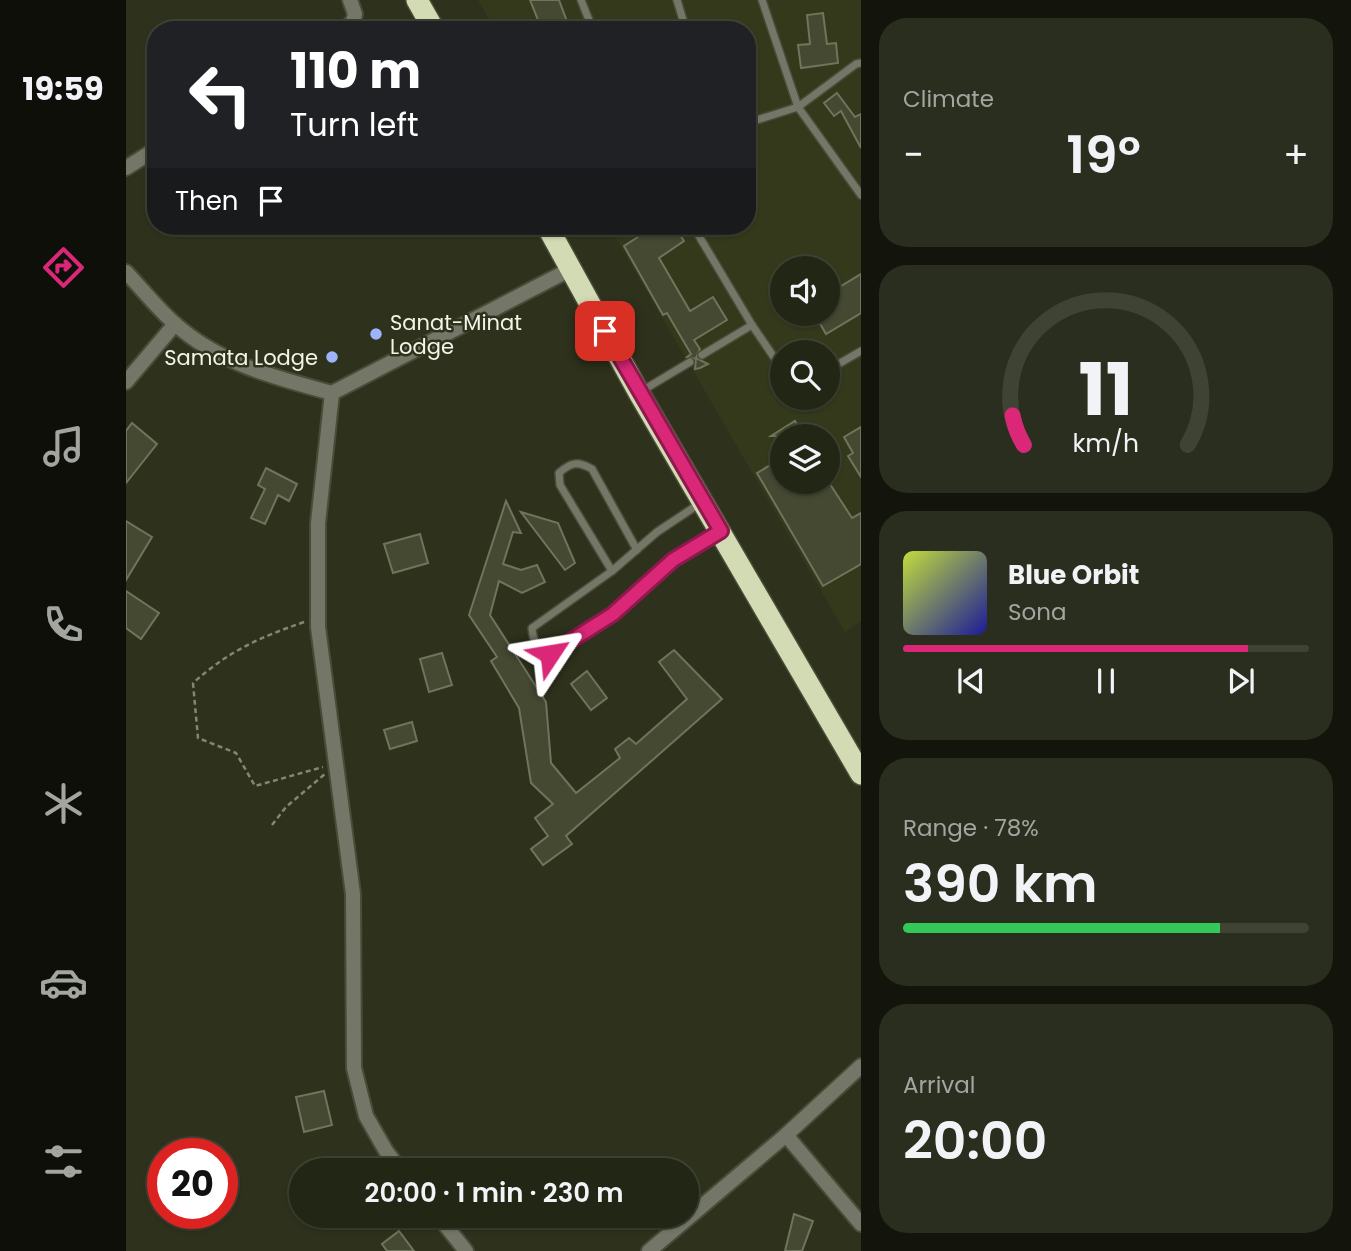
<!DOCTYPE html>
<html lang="en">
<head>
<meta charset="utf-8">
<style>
	:root { --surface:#222615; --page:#2a2e1e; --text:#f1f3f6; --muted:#a2a5a0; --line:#3f4334; --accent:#db2777 }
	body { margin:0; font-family:Poppins,sans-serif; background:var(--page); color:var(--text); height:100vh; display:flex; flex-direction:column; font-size:26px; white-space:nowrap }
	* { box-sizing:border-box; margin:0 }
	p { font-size:23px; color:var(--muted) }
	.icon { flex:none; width:38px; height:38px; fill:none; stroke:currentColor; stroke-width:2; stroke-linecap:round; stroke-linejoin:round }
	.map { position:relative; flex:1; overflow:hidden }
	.sheet { display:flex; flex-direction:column; gap:18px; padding:18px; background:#13150c; width:490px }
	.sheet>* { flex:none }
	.top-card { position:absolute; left:21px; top:21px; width:609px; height:214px; border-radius:28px; box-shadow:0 2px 5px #0004,0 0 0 2px var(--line); background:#202124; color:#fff; overflow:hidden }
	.buttons { position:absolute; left:644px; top:256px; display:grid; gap:14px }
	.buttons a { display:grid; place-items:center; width:70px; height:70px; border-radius:50%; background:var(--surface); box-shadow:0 2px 5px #0004,0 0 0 2px var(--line); font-size:35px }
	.speed { position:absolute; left:21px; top:1138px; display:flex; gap:14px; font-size:35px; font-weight:700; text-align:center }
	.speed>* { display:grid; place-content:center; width:91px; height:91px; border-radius:50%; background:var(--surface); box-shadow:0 2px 5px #0004,0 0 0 2px var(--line); line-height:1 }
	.speed .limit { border:10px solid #d22; background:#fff; color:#111 }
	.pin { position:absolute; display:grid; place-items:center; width:60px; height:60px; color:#fff; margin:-30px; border-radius:14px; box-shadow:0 4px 10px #0006 }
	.me { position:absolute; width:77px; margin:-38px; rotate:57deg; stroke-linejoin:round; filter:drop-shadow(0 0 5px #0008) }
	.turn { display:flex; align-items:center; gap:24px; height:147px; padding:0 28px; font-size:32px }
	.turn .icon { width:91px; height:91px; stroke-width:2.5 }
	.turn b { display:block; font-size:49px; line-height:60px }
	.then { display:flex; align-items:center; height:66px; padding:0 28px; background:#0003; gap:14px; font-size:26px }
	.big { font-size:52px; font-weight:600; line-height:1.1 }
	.sheet .card { flex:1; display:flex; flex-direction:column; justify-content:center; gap:10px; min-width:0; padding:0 24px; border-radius:28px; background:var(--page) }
	.sheet .dial { align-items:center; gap:0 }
	.dial svg { height:182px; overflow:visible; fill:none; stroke:var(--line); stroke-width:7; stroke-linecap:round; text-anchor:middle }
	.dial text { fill:var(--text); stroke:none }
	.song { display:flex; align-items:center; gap:21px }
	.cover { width:84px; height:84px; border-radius:10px; background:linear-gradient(135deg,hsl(70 70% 55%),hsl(240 70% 35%)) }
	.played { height:7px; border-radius:4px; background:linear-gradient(90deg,var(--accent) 85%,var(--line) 85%) }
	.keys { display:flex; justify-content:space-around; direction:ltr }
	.heat { display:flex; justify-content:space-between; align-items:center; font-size:38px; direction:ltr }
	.charge { height:10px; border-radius:5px; background:linear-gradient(90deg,#34c759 78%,var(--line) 0) }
	.trip { position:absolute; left:163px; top:1158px; width:410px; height:70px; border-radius:35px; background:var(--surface); box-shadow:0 2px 5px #0004,0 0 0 2px var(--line); font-weight:600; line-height:70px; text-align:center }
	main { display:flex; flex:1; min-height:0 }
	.dock { display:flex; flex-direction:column; width:126px; justify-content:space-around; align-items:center; background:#0e0f08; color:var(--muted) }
	.dock .icon { width:49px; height:49px }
	.dock .active { color:var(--accent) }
	.dock b { font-size:32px; color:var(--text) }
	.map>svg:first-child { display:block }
	.built { fill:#34391c; fill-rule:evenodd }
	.building { fill:#454932; stroke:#6f745c; stroke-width:2 }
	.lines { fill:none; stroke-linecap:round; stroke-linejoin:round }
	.lane-casing { stroke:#494d38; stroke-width:10 }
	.street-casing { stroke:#494d38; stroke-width:18 }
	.highway-casing { stroke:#494d38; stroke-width:24 }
	.path { stroke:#838674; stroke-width:2.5; stroke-dasharray:5 3.5; stroke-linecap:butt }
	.lane { stroke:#747768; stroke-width:7 }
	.street { stroke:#747768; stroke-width:14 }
	.highway { stroke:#d3dbb4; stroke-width:21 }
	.route-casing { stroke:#8e194d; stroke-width:18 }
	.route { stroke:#db2777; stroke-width:12 }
	.poi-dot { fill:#9db4fd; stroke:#2e321c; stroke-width:2.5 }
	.labels { text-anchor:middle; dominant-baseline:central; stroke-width:5; stroke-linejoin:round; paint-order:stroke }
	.poi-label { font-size:21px; fill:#f2f5e7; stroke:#2e321c; text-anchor:start }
</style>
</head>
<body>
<main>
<nav class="dock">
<b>19:59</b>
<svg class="icon active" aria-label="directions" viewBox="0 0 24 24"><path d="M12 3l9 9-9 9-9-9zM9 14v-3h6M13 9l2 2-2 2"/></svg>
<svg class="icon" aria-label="music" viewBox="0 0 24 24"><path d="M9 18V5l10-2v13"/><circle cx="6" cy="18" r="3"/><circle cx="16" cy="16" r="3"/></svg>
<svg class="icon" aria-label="phone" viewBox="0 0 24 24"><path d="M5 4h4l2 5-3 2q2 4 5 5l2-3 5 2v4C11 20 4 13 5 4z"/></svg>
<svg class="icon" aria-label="climate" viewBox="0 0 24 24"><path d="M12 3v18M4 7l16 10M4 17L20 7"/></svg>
<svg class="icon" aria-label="car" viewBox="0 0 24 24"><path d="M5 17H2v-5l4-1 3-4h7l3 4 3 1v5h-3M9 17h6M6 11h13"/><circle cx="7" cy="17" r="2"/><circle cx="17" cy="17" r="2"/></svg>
<svg class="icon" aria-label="filters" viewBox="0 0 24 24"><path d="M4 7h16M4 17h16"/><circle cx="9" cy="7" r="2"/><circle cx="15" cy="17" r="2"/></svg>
</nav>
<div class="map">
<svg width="735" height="1251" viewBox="0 0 735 1251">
	<rect width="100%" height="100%" fill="#2e321c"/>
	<!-- built -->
	<path class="built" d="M352,0H735V621L719,632L483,226H621V30H369ZM656,268H702V313H656ZM656,352H702V397H656ZM656,436H702V481H656Z"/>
	<!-- building -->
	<g class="building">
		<path d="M404,0H433L443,27L416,30Z"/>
		<path d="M697,13L701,44L710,43L712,63L675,68L672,45L684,44L681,15Z"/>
		<path d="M711,93L729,117L735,114V148L715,111L708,116L698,103Z"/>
		<path d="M529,226H548L558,241L533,258L564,311L587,297L601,320L568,340L574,349L570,358L582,364L574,368L569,369L570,359L561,357L565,354L541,313L537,315L498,246Z"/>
		<path d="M735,274V313L700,334L688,313H702V294Z"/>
		<path d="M669,421L678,436H645Z"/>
		<path d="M6,423L31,444L0,483V431Z"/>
		<path d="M735,427V477L722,456L727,453L718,437Z"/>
		<path d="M656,458V481H702L726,518L735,513V564L697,586L631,473Z"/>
		<path d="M140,468L171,484L163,501L152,495L139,524L125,518L139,489L132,485Z"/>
		<path d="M380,501L395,533L387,532L377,564L395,570L411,565L419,582L396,593L373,581L364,615L420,702L425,763L450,793L494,758L489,749L503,738L510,744L561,699L533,662L548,650L596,699L440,836L446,844L417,865L405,849L422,836L409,818L427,804L405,783L393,708L365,661L371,657L343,615Z"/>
		<path d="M395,512L432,523L449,563L439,570Z"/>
		<path d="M0,521L26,537L0,580Z"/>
		<path d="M294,534L302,563L267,573L258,544Z"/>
		<path d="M0,591L33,613L15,639L0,628Z"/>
		<path d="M316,653L326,685L303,692L294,659Z"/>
		<path d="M461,671L481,698L465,710L445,684Z"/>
		<path d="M286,722L291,741L264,749L258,730Z"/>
		<path d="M198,1091L206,1125L178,1132L170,1097Z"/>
		<path d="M668,1214L687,1221L676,1251H659Z"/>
		<path d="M273,1231L288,1251H261L256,1244Z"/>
	</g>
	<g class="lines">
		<!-- lane casing -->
		<g class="lane-casing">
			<g id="lane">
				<path d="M455,0L467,30"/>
				<path d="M551,0L560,30"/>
				<path d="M636,0L672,107L735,195"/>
				<path d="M621,123L672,107L730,64L735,63"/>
				<path d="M567,226L626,325L656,369"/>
				<path d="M576,355L626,325"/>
				<path d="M702,370L735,351"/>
				<path d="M514,392L564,362"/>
				<path d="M573,504L531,532L486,571L406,628C407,641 411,650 424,654L487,614L547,560L592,533"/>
				<path d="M486,571L434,485L433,473C445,462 452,461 466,469L511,550"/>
			</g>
		</g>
		<!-- street casing -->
		<g class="street-casing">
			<g id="street">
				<path d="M217,30L227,22L229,14L224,0"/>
				<path d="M0,168L30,149"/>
				<path d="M0,272C16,289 31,308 48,323C92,363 150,378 206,393"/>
				<path d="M0,382L49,324"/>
				<path d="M660,1135L735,1224"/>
				<path d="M275,1171L260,1151L240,1116L228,1068L227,894L192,627V523L206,393L445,269"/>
				<path d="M312,1216L340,1251"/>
				<path d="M523,1251L660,1135L735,1066"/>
			</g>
		</g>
		<!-- highway casing -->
		<g class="highway-casing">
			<g id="highway">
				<path d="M291,0L308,30"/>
				<path d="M421,226L513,393L735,774"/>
			</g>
		</g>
		<!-- path -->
		<g class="path">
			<path d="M178,622C132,638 103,651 67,683L72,738L110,753L129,786L197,767"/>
			<path d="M146,825L160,807L199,774"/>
		</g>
		<!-- lane -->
		<use href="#lane" class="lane"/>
		<!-- street -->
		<use href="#street" class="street"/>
		<!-- highway -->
		<use href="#highway" class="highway"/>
	</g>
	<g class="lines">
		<!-- route casing -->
		<g class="route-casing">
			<path id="route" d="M424,654L487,614L547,560L595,531L479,331"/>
		</g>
		<!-- route -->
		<use href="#route" class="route"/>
	</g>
	<!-- markers -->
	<g class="poi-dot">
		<circle cx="250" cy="334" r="7"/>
		<circle cx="206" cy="357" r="7"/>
	</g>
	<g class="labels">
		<!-- poi labels -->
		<g class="poi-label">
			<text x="264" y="322">Sanat-Minat<tspan x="264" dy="24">Lodge</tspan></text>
			<text x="192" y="357" text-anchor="end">Samata Lodge</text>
		</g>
	</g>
</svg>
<div class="buttons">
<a><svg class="icon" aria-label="sound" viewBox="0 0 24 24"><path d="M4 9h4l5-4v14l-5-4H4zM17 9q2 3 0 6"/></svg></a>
<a><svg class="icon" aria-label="search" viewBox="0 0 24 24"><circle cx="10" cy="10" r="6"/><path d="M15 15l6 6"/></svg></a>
<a><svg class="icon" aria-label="layers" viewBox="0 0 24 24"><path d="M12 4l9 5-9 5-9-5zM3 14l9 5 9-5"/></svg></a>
</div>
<div class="speed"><div class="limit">20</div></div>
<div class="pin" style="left:479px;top:331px;background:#d93025"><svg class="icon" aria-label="arrive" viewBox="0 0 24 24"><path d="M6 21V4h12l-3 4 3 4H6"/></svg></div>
<svg class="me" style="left:424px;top:654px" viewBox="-20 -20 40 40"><path d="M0-17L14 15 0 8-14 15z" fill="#db2777" stroke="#fff" stroke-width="4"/></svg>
<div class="trip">20:00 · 1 min · 230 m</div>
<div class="top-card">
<div class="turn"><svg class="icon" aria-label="left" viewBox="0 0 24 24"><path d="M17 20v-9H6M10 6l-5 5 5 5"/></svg><div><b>110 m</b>Turn left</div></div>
<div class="then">Then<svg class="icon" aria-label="arrive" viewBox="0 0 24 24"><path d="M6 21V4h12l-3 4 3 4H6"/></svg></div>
</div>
</div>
<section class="sheet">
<div class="card"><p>Climate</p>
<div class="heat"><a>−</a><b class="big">19°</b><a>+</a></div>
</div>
<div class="card dial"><svg viewBox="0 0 100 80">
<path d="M14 69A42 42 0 1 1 86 69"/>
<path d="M14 69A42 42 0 0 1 9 56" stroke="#db2777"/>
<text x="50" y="56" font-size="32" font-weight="700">11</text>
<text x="50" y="72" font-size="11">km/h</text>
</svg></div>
<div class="card">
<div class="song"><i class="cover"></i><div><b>Blue Orbit</b><p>Sona</p></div></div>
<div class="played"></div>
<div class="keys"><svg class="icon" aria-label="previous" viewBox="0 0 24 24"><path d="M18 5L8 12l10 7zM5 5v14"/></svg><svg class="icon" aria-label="pause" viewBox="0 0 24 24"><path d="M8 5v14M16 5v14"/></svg><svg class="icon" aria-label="next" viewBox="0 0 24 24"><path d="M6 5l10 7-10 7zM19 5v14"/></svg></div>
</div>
<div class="card"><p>Range · 78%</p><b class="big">390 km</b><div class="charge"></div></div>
<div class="card"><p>Arrival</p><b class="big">20:00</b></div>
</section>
</main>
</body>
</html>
